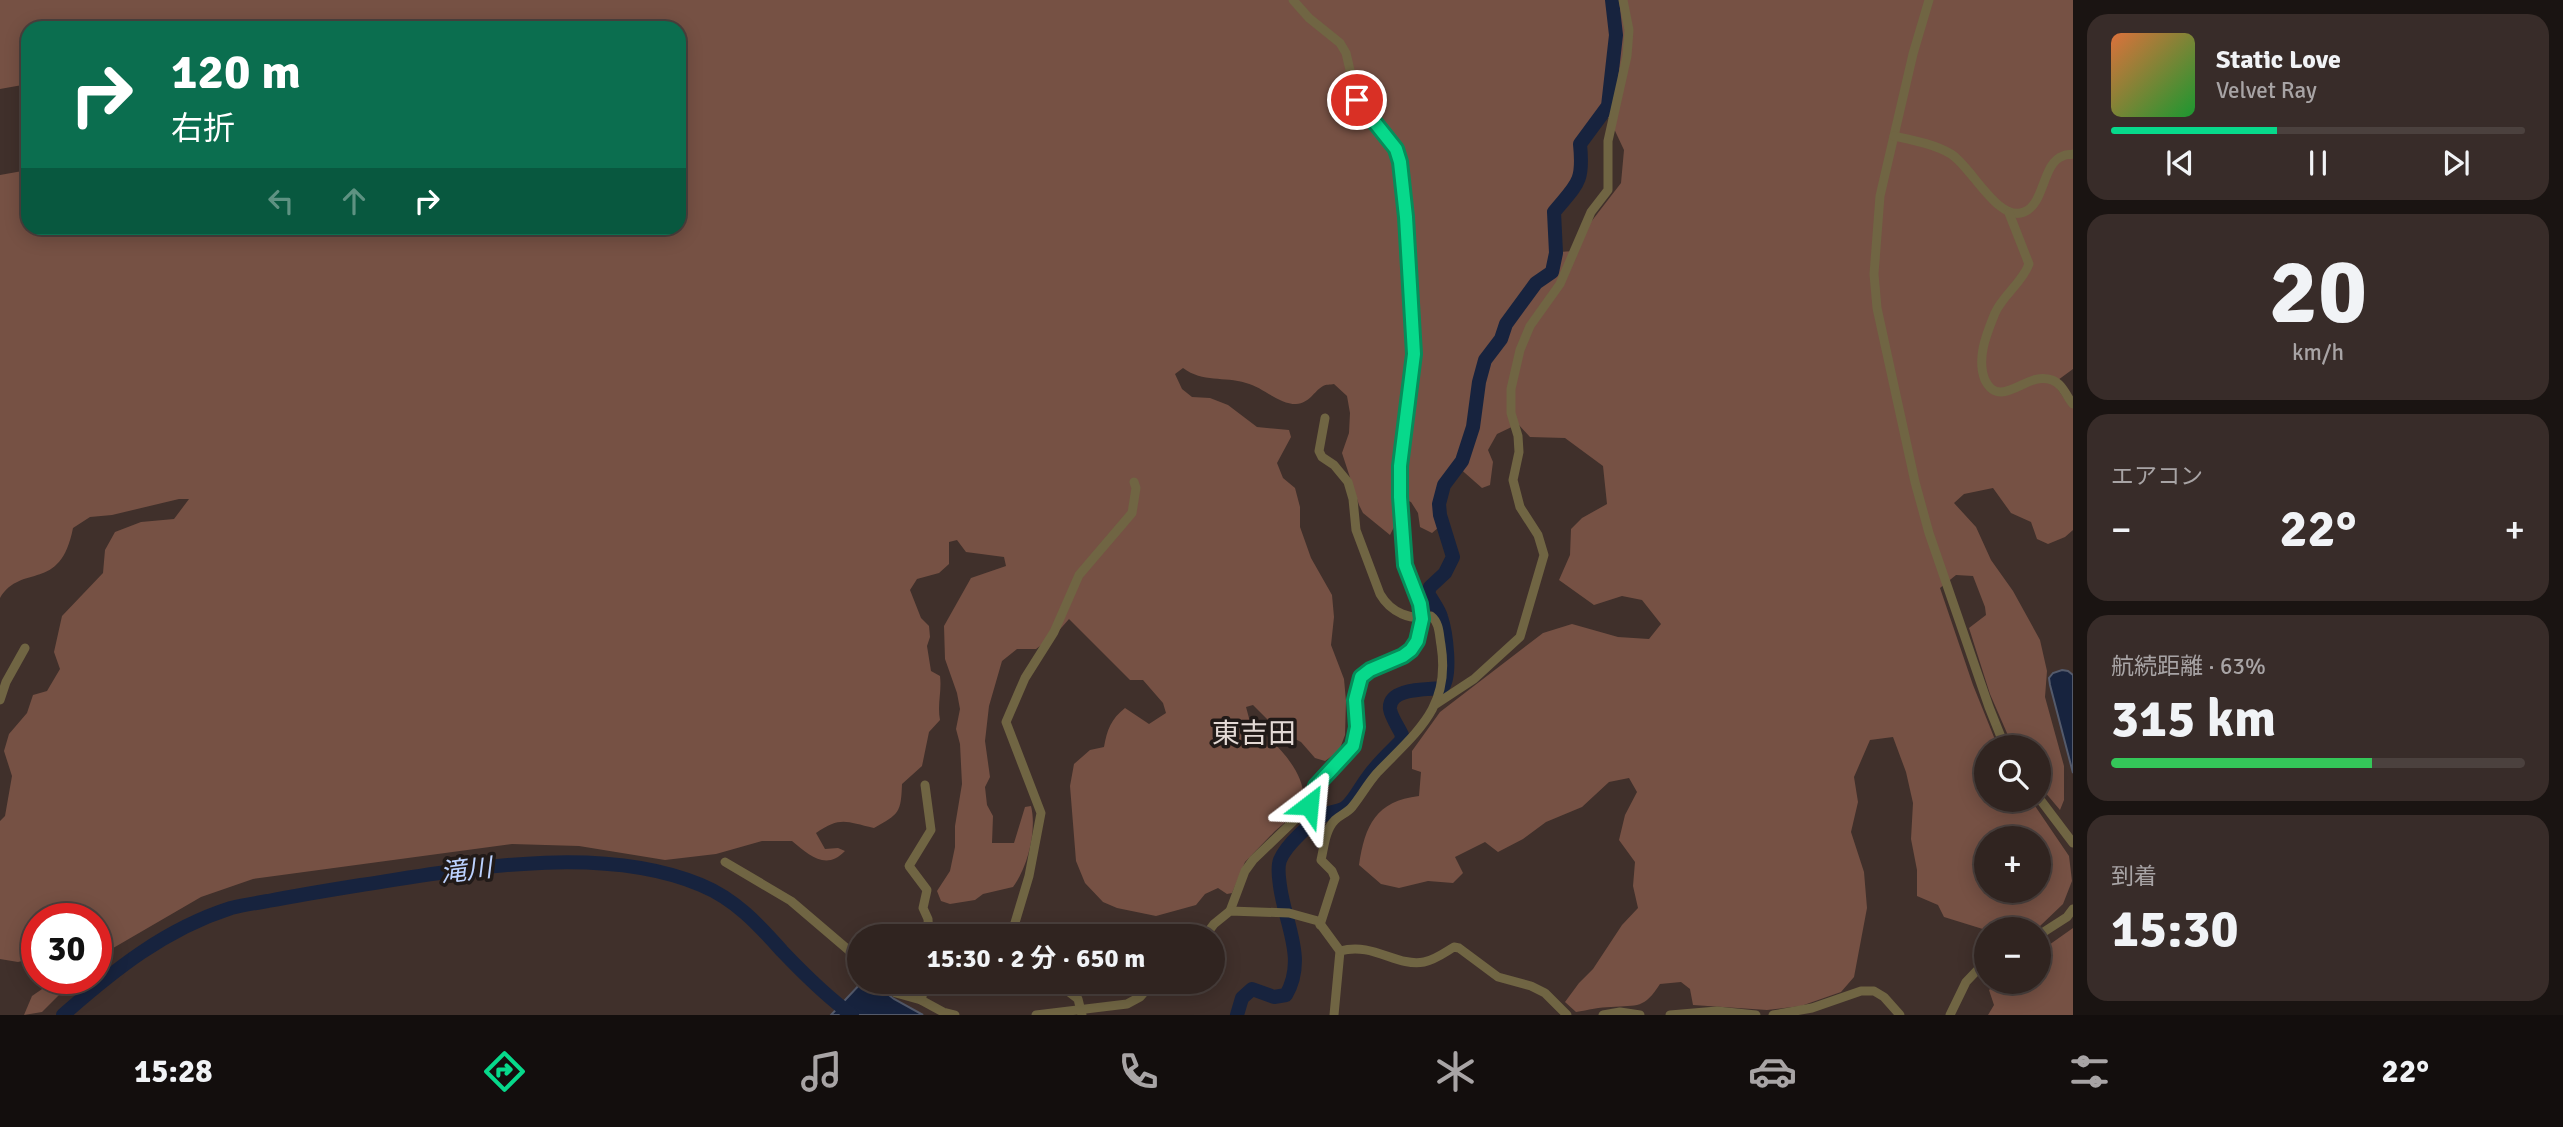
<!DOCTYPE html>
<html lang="ja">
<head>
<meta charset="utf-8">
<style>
	:root { --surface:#302420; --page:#382c29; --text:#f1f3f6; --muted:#a8a4a5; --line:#4b413e; --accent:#07d98b }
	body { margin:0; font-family:Signika,"Noto Sans JP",sans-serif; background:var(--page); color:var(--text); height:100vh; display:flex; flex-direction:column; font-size:26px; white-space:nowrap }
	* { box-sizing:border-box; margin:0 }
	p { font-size:23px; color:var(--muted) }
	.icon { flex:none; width:38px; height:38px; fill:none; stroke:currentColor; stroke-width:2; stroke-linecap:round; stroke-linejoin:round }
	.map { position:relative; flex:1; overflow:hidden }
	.sheet { display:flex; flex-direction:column; gap:14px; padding:14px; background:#1a1412; width:490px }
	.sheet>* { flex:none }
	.hud { position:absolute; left:21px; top:21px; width:665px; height:214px; border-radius:21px; box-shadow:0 4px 18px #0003,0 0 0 2px var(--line); background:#0b6e4f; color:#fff; overflow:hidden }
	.controls { position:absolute; left:1974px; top:735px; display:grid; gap:14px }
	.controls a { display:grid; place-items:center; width:77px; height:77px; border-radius:50%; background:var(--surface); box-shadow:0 4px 18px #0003,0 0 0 2px var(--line); font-size:35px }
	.speed { position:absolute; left:21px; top:903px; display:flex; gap:14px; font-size:35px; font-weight:700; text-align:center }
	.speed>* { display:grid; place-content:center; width:91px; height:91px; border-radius:50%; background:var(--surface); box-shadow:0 4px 18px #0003,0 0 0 2px var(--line); line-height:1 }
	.speed .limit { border:10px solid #d22; background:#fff; color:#111 }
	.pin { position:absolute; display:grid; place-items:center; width:60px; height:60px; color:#fff; margin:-30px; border:4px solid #fff; border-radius:50%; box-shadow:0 2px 7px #0007 }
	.me { position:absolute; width:77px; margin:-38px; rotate:29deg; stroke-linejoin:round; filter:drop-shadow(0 0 5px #0008) }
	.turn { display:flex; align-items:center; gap:24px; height:147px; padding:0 35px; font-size:32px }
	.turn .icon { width:91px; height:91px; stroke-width:2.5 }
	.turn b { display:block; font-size:49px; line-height:60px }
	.lanes { display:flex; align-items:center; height:66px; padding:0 35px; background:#0003; justify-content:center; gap:35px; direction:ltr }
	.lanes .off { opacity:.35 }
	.big { font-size:52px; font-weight:700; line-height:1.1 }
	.sheet .widget { flex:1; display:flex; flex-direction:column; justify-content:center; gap:10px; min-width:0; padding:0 24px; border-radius:21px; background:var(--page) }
	.sheet .dial { align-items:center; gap:0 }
	.dial b { font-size:91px; line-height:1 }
	.song { display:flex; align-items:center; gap:21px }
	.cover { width:84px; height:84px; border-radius:10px; background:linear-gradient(135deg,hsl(20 70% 55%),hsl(130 70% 35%)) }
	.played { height:7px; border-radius:4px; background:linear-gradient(90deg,var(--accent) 40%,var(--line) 40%) }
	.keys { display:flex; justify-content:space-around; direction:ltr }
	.heat { display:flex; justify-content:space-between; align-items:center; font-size:38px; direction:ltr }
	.charge { height:10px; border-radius:5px; background:linear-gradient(90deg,#34c759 63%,var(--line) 0) }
	.trip { position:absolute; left:847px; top:924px; width:378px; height:70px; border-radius:35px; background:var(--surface); box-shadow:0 4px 18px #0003,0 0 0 2px var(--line); font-weight:700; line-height:70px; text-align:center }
	.dock { display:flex; height:112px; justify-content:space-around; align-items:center; background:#130e0d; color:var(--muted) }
	.dock .icon { width:49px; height:49px }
	.dock .active { color:var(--accent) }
	.dock b { font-size:32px; color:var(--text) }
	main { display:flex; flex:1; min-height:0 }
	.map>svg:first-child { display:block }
	.forest { fill:#765144; fill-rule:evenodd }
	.water { fill:#17233e; stroke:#545a6b; stroke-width:2 }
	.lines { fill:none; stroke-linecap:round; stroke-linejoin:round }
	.river { stroke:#17233e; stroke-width:14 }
	.street { stroke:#706543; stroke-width:9 }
	.route-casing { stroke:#058d5a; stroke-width:18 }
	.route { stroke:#07d98b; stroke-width:12 }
	.labels { text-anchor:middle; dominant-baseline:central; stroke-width:7; stroke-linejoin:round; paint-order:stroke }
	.water-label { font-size:26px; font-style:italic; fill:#bcd2ff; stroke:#211a18 }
	.quarter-label { font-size:28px; fill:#e3d9d5; stroke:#211a18 }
</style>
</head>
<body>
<main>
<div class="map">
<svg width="2073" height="1015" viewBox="0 0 2073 1015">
	<rect width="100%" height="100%" fill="#40302b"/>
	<!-- forest -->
	<g class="forest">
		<path d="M0,0H2073V369L2058,380L2057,388L2068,404L2073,407V530L2065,537L2048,544L2037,539L2031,522L2011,513L1993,488L1964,494L1954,503L1976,527L1991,560L2013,591L2040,640L2047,671L2045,697L2064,766V800L2060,810L2039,785V747H2013L1990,694L1969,628L1986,615L1985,607L1973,576L1956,575L1940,588L1973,685L1998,747H1986V800H2031L2069,856L2072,881L2063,904L2040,926L2031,929L1986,930L1944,917L1938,905L1917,896V870L1911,839L1913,803L1906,772L1893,737L1870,740L1854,777L1858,802L1851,832L1864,872L1867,908L1854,977L1841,992L1801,1006L1767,1010L1693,1005L1690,989L1681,982L1660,984C1644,1009 1638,1005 1611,1007C1600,1007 1588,1010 1576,1012L1565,1002L1579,983L1593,969L1622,925L1638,908L1633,886L1635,862L1619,840L1625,815L1637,792L1629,778L1609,782L1582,807L1546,822L1523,839L1498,852L1485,842L1455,857L1463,873L1453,883L1428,881L1399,888L1381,884L1359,865C1365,825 1376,801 1419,796L1421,772L1412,769V751L1440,712L1543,633L1572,624L1618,637L1649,639L1661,624L1642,600L1622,596L1594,605L1559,580L1570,555L1571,529L1582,518L1607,504L1603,466L1565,438L1530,437L1518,424L1497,434L1488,450L1493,462L1490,485L1482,488L1457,466C1436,480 1435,504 1439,527L1432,533L1420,527L1418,513L1411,502L1404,499L1395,506L1394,527L1390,535L1363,513L1359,505L1342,453L1349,433L1350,413L1347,396L1334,384C1330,385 1326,384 1323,386C1313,392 1310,403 1296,404C1278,404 1263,387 1246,383C1224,376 1203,383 1183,368L1175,374L1182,389L1192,397L1210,398L1228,405L1257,427L1289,430L1291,437L1277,463L1283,478L1295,488L1300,507V527L1311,558L1332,595L1334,617L1331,645L1344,679L1346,701L1345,735L1339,751L1325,761L1315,758L1301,742L1279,731L1253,705L1246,707L1249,718C1272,743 1309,769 1303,807L1275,831L1245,862L1232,893L1227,894L1218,888L1205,894L1196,905L1156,916L1117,908L1103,902L1085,883L1076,861L1070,786L1074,764L1090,750L1104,747C1107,730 1111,719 1125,708L1149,724L1166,713L1163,703L1143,680H1130L1069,619L1055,635L1036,649H1017L1002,661L989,706L985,741L990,777L985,787L987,805L993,816L992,843H1014L1025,807L1031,806C1037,830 1028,867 1013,887L983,894L975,900L950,904L941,901L937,891L950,871L955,847V826L962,784L960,744L956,729L960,709L957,693L945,659L944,626L971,578L1006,566L1004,557L966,552L957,540L949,542V564L939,573L917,579L910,590L921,618L929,626L930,637L927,646L931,671L940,676C942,692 937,704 940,720L929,732L922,766L902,784C901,813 899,814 874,828C846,822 841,816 816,833L825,849L838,848L845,851C826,871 809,855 792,841H762L716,854L665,860L579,846L512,844L253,879L201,897L96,958V919H37V957L18,962L0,959V821L5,816L12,776L4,751L9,734L27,713L33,695L47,691L60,669L54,652L62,616L103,573L105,550L115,532L141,522L174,519L189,499H179L112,515L90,517L73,528C60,594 22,562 0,598V175L28,170V228H679V28H28V84L0,89ZM1598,114L1609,118L1624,150L1621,183L1584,231L1574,251L1559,252L1550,230V208L1565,192L1576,173V145ZM1986,838H2039V891H1986Z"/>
		<path d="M2073,928V1015H1988L1994,1005L1989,990L1999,982H2039V952Z"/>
		<path d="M58,978H76L42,1012L24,1015L32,996Z"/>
	</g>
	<!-- water -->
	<g class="water">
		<path d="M2062,670L2068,671L2073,675V773L2050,685L2049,678L2053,673Z"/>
		<path d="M862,982H872L894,999L923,1015H831Z"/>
	</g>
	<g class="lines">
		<!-- river -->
		<g class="river">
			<path d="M63,1015C114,970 165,929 231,908C243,905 256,903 268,901C299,895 330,890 361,885C465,869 601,843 701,885C735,899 758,924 782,951C803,973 827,997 852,1015"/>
			<path d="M1237,1015L1242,998L1252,989L1274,997L1286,995C1307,959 1285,924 1280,886C1279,877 1277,868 1280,860C1286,845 1312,821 1326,814C1332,811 1340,812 1346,807C1356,798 1360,787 1368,777C1377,764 1390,752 1401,741L1402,735C1399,728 1391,717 1390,709C1388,687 1429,690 1442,688C1452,676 1446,632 1441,617C1439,609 1432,601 1428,593L1430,587L1445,573L1453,557L1440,515L1439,504L1444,485L1462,461L1473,427L1479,382L1485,360L1501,339L1506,324L1536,283L1552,272L1556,253L1554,212C1577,184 1584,183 1580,144L1608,106L1616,35L1612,0"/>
		</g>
		<!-- street -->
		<g class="street">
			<path d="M1929,0L1913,54L1880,196L1874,274L1877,308L1915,482L1929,533L1989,707L2005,747"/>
			<path d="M1894,136C1912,140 1934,144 1951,154C1971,166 1998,223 2024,212C2045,204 2042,163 2063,156C2066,154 2070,155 2073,154"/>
			<path d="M2009,213L2029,264C2022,283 2003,295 1995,313C1987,333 1976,358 1985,380C1988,386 1992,392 2001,392C2018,391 2033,373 2052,380C2063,384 2066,396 2073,404"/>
			<path d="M0,700L6,682L25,648"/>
			<path d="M1436,704L1474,679L1520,637L1544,555L1538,535L1520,507L1513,480L1519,452L1518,436L1511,413V389L1520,350L1530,326L1560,284L1591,212L1608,190V141L1627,56L1629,30L1623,0"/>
			<path d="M925,785L931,830L909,866L927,890L923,908L928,919L929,936"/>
			<path d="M2039,798L2073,843"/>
			<path d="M725,862L791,901L859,959"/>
			<path d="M1230,911L1245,871L1253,860L1305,810L1316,786L1353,746L1357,727L1355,700L1361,677L1370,670L1403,656L1411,650L1417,641L1422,619L1420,604L1405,565L1400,497V466L1414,354L1406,217L1400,162L1396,150L1357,100L1346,53L1340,43L1309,18L1293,0"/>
			<path d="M1320,925L1335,878L1332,871L1321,860C1324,848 1325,830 1335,820C1340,815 1347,813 1352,807C1361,796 1368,783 1377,773C1417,731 1451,708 1441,645C1439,635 1440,623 1431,616C1411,621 1391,613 1380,594L1356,530L1353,499L1348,482L1334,465L1322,457L1319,451L1325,418"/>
			<path d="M2039,935L2067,917L2073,909"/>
			<path d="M1011,936L1029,876L1041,813L1006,722L1025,678L1054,632L1079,575L1132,513L1136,488L1134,482"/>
			<path d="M1205,936L1214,924L1230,911L1289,913L1318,921L1340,951L1334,1015"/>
			<path d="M1340,951C1374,942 1396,967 1424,962C1435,960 1444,953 1454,947L1459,948L1498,977L1531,986L1545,993L1567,1015"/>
			<path d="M881,982L896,993L921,1000L943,1012L955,1015"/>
			<path d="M1056,982L1078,999L1082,1015"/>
			<path d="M921,1000L926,982"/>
			<path d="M1036,1015L1127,1004L1140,997L1153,982"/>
			<path d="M1603,1015L1620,1012L1640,1015"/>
			<path d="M1670,1015L1717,1011L1756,1015"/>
			<path d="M1773,1015L1812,1008L1861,991H1874L1884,997L1900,1015"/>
			<path d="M1950,1015L1966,982L1986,961"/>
		</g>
	</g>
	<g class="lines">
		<!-- route casing -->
		<g class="route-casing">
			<path id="route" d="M1309,805L1316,786L1353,746L1357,727L1355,700L1361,677L1370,670L1403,656L1411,650L1417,641L1422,619L1420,604L1405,565L1400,497V466L1414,354L1406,217L1400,162L1396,149L1357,100"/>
		</g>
		<!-- route -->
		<use href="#route" class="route"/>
	</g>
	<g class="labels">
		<!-- water labels -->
		<g class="water-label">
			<text transform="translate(466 871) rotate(-7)">滝川</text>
		</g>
		<!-- quarter labels -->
		<g class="quarter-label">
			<text x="1254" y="734">東吉田</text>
		</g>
	</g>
</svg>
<div class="controls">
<a><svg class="icon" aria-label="search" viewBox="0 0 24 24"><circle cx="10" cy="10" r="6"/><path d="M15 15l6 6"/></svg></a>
<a>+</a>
<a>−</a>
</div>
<div class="speed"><div class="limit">30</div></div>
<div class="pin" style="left:1357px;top:100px;background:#d93025"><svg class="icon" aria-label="arrive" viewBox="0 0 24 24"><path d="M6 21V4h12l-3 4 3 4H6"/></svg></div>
<svg class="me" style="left:1309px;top:805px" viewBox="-20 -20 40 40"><path d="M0-17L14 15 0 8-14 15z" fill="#07d98b" stroke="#fff" stroke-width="4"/></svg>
<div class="trip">15:30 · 2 分 · 650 m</div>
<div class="hud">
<div class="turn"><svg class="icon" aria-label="right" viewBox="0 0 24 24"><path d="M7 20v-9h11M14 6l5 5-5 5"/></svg><div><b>120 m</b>右折</div></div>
<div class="lanes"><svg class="icon off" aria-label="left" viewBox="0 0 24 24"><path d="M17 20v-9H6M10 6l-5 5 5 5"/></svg><svg class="icon off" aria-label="ahead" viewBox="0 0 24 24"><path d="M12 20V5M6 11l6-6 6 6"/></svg><svg class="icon" aria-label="right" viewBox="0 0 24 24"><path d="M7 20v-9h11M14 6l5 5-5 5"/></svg></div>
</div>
</div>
<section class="sheet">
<div class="widget">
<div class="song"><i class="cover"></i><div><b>Static Love</b><p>Velvet Ray</p></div></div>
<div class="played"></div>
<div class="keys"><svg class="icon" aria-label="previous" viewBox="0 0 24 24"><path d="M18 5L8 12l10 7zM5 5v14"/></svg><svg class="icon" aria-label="pause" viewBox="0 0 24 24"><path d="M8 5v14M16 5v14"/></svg><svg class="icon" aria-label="next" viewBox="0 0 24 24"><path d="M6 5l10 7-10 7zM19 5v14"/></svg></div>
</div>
<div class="widget dial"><b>20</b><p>km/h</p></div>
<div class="widget"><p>エアコン</p>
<div class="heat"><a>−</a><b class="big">22°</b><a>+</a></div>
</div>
<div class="widget"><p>航続距離 · 63%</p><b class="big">315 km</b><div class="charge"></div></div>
<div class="widget"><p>到着</p><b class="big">15:30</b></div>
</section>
</main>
<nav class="dock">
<b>15:28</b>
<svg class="icon active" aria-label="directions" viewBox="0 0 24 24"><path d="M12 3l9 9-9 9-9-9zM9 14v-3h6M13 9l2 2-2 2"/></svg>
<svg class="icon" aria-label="music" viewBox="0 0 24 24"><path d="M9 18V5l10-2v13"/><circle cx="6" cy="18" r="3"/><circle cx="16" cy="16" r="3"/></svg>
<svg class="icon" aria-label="phone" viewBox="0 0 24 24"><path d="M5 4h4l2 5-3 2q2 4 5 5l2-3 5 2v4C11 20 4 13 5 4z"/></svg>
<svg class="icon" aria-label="climate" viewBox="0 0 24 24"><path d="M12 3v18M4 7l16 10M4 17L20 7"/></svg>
<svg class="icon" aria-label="car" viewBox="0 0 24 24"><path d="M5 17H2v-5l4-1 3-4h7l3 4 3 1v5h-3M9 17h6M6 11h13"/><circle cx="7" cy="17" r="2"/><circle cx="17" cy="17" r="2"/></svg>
<svg class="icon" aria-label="filters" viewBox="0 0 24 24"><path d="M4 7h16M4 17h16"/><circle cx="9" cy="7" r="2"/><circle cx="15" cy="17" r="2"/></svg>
<b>22°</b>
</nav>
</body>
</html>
